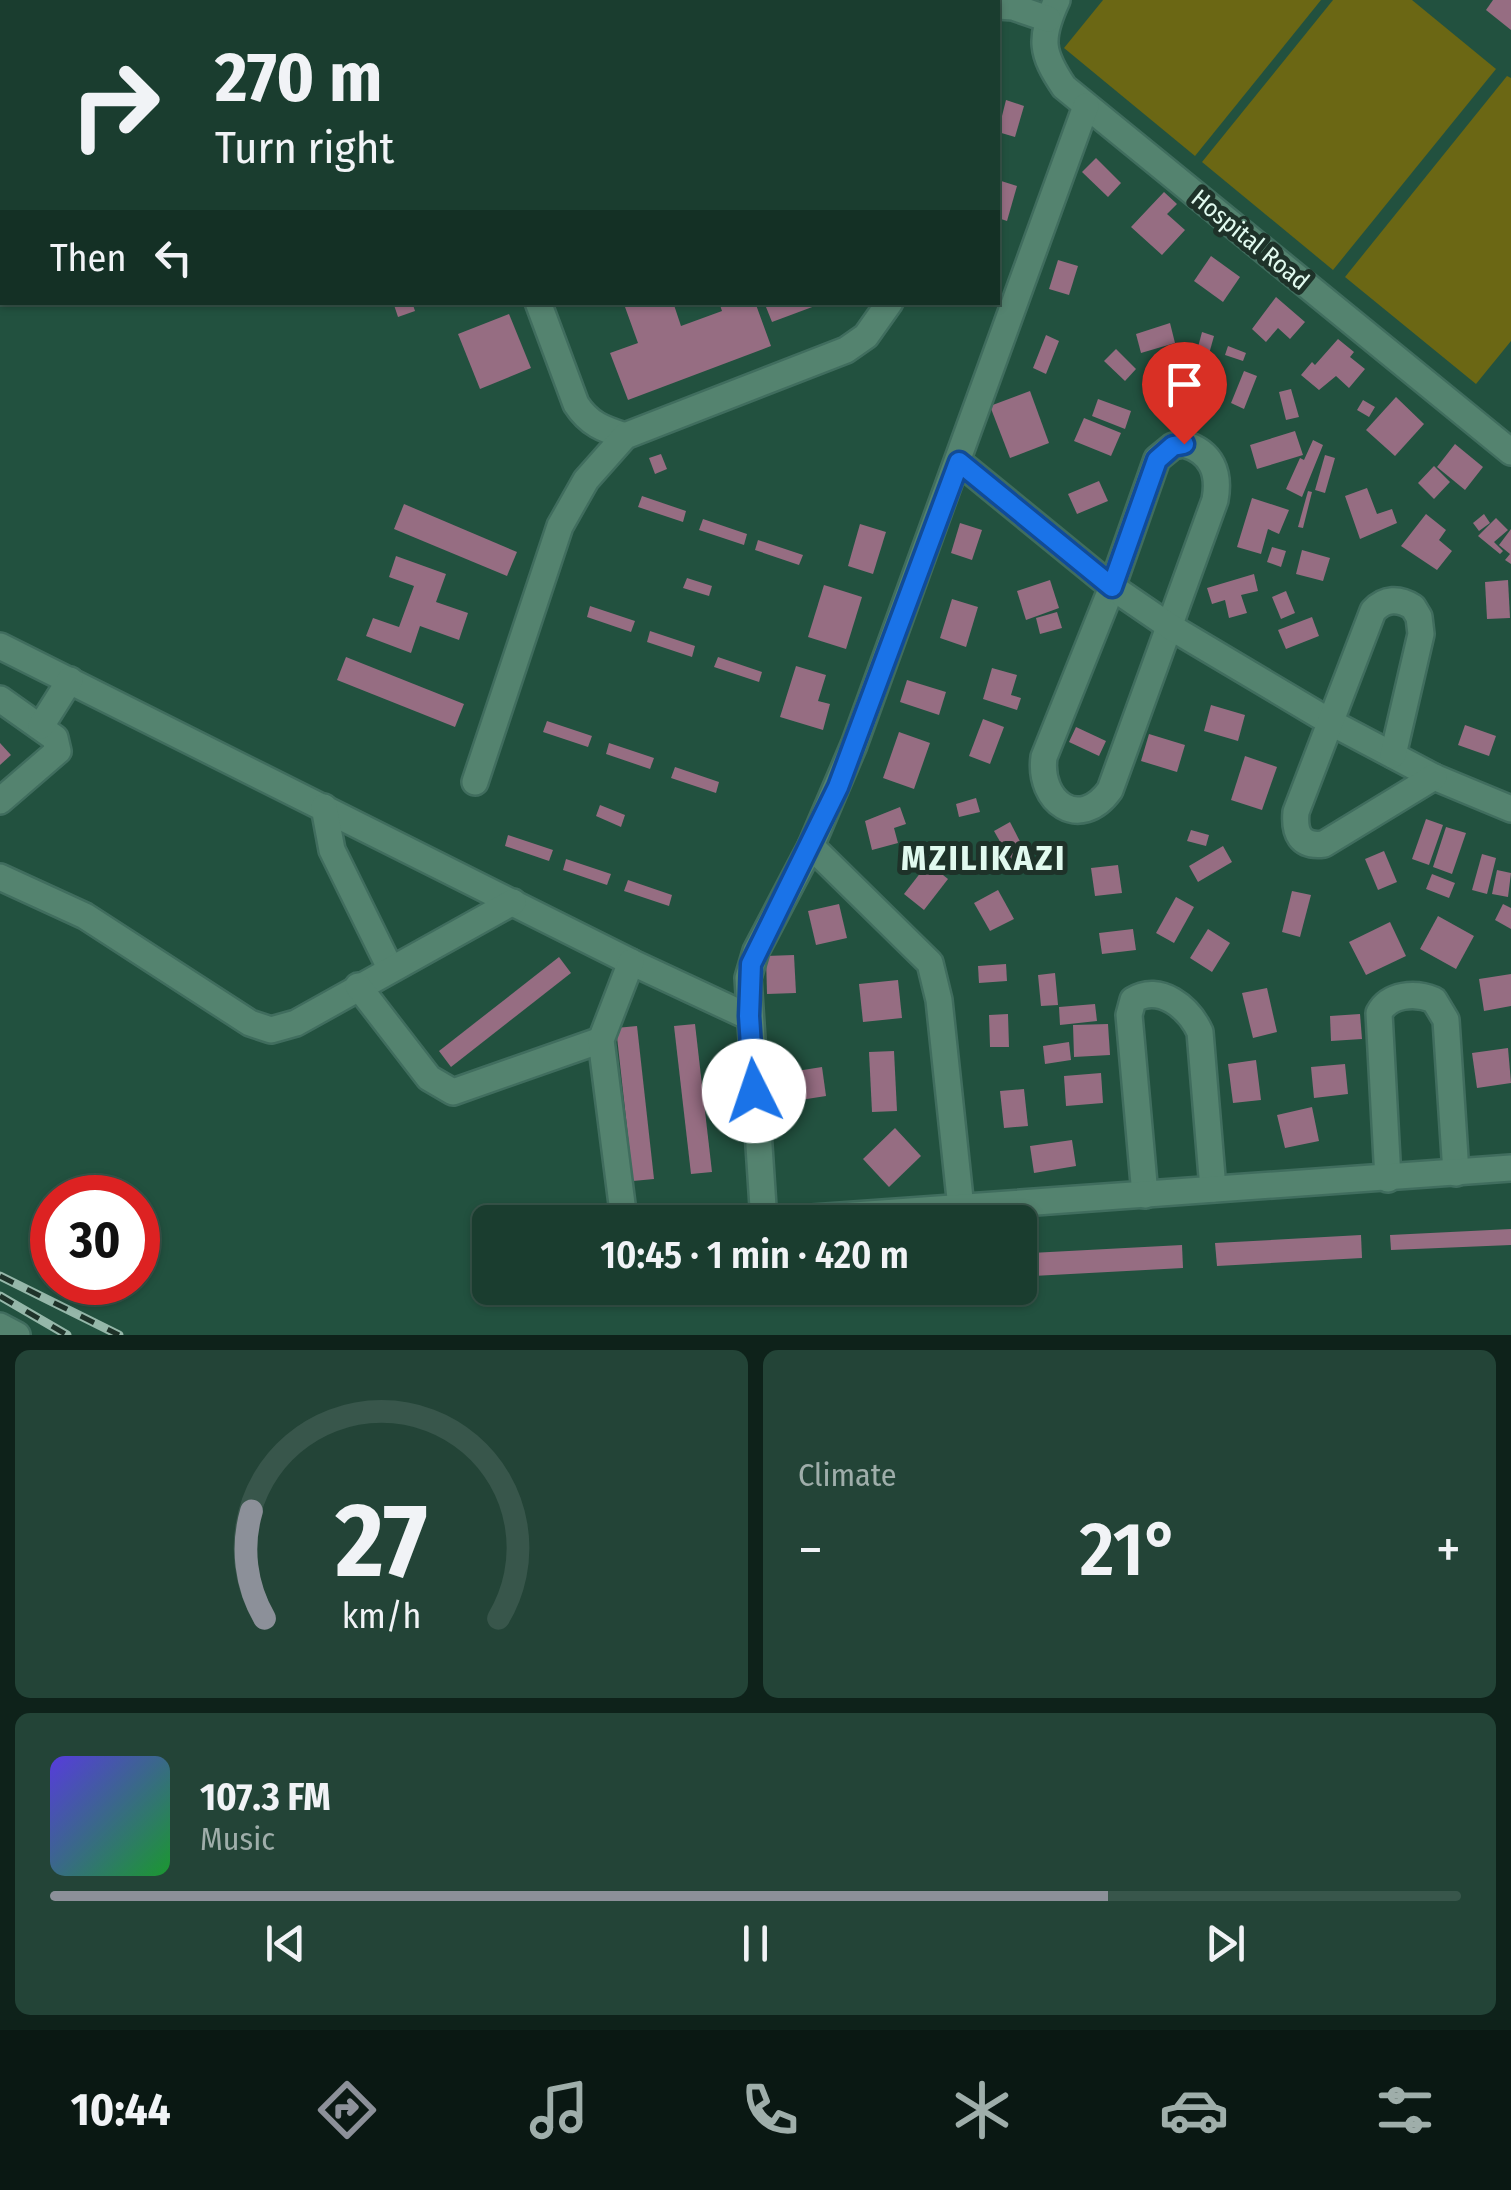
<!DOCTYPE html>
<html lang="en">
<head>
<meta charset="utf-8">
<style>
	:root { --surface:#1a3d2f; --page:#234437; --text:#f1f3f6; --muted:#9faeaa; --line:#38564b; --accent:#8c9099 }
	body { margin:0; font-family:"Fira Sans Condensed",sans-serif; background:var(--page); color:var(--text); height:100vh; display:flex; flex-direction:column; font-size:38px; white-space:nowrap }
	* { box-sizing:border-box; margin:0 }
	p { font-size:32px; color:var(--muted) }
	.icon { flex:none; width:55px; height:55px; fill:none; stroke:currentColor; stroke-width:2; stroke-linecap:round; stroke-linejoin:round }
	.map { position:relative; height:1335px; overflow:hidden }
	.drawer { display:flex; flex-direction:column; gap:15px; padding:15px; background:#0e221a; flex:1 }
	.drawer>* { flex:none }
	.banner { position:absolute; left:0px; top:0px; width:1000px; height:305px; box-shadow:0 2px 8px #0004,0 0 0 2px var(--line); background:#1a3d2f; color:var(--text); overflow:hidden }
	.speed { position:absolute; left:30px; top:1175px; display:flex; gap:20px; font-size:50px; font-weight:700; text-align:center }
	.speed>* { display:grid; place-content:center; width:130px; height:130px; border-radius:50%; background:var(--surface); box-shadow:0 2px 8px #0004,0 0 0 2px var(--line); line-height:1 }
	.speed .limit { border:15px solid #d22; background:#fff; color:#111 }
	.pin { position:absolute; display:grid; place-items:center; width:85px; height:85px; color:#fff; margin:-102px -42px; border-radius:50% 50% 50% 0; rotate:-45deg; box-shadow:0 0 10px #0007 }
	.pin .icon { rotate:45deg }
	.me { position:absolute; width:110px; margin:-55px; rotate:356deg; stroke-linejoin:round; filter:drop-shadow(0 0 8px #0008) }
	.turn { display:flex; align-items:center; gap:35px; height:210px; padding:0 50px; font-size:45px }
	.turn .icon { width:130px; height:130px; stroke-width:2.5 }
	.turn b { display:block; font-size:70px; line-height:85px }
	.then { display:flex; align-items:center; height:95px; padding:0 50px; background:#0003; gap:20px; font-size:38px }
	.big { font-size:75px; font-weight:600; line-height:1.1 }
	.drawer .card { flex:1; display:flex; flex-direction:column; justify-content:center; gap:15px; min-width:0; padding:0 35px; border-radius:15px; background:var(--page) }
	.drawer .dial { align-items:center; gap:0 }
	.dial svg { height:260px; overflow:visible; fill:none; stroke:var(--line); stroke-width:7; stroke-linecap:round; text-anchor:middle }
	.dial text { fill:var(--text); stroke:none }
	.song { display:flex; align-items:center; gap:30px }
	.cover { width:120px; height:120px; border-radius:15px; background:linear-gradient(135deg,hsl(250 70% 55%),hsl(130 70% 35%)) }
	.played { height:10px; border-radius:5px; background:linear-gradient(90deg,var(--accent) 75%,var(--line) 75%) }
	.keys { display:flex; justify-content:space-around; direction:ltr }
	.heat { display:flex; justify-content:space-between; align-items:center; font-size:55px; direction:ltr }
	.drawer .tiles { flex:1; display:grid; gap:15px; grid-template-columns:1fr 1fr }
	.card:last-child { grid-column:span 2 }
	.trip { position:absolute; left:472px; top:1205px; width:565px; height:100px; border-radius:15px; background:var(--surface); box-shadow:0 2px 8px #0004,0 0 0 2px var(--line); font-weight:600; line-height:100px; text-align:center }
	.tabs { display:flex; height:160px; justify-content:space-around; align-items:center; background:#0a1813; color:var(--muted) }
	.tabs .icon { width:70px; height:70px }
	.tabs .on { color:var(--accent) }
	.tabs b { font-size:45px; color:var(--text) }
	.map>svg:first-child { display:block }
	.green { fill:#6b6714 }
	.building { fill:#966d82 }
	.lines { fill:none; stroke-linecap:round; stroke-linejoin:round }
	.minor-casing { stroke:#406d5e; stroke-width:30 }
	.minor { stroke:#54836f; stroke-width:25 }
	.rail-casing { stroke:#95b7a9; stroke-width:9 }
	.rail { stroke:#1e3229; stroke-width:5; stroke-dasharray:15; stroke-linecap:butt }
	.route-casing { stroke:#114b97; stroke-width:25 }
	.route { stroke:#1a73e8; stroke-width:18 }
	.labels { text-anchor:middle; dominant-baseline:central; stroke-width:10; stroke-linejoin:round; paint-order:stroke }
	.street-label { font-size:25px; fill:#e1faef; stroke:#1e3229 }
	.district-label { font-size:35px; font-weight:bold; letter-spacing:2.5px; fill:#e1faef; stroke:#1e3229 }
</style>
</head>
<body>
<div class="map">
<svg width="1511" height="1335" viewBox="0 0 1511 1335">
	<rect width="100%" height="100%" fill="#22513f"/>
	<!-- green -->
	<g class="green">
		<path d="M1103,0H1321L1195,156L1064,48Z"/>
		<path d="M1333,0H1412L1496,69L1333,270L1202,162Z"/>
		<path d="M1507,76L1511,78V341L1476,384L1345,277Z"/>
	</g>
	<!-- building -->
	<g class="building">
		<path d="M1493,0H1511V30L1486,10Z"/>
		<path d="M1006,100L1024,106L1015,137L998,132Z"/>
		<path d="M1096,158L1121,183L1108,197L1082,172Z"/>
		<path d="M998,180L1017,186L1007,221L998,218Z"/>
		<path d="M1164,192L1177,204L1167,214L1185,230L1162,255L1131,227Z"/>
		<path d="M1211,256L1240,277L1223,302L1194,281Z"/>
		<path d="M1058,260L1078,266L1069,295L1049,289Z"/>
		<path d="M1276,297L1305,322L1290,339L1278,328L1266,342L1252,329Z"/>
		<path d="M393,302H412L415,311L398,317Z"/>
		<path d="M636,302H673L681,326L722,311L719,302H755L771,346L628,400L610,353L638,343L625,307Z"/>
		<path d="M764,302H823V303L772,322Z"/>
		<path d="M509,314L531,368L480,389L458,334Z"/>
		<path d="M1170,323L1175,343L1141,353L1136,334Z"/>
		<path d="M1202,332L1214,336L1209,354L1197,351Z"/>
		<path d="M1046,335L1059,341L1046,374L1033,368Z"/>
		<path d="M1338,339L1354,352L1350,357L1365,369L1349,388L1336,376L1319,390L1301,375L1312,362L1315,365Z"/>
		<path d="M1228,346L1246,353L1243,361L1225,355Z"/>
		<path d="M1116,349L1136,369L1125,381L1104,361Z"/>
		<path d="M1244,371L1257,376L1244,409L1231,403Z"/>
		<path d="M1291,389L1299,417L1286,420L1279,392Z"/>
		<path d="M1030,391L1049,443L1010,458L990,406Z"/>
		<path d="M1396,397L1424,424L1395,456L1366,430Z"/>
		<path d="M1098,399L1131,411L1125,429L1092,416Z"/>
		<path d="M1363,400L1375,407L1369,417L1357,410Z"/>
		<path d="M1084,418L1121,433L1111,456L1074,441Z"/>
		<path d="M1295,431L1303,455L1257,469L1250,445Z"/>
		<path d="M1313,440L1323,445L1302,497L1286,489L1300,458L1304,460Z"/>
		<path d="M1455,444L1483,467L1465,490L1437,467Z"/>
		<path d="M661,454L667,469L655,474L649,458Z"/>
		<path d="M1325,455L1335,458L1325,493L1315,490Z"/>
		<path d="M1434,466L1450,482L1434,499L1418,483Z"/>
		<path d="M1099,481L1108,501L1077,514L1068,494Z"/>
		<path d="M1367,488L1377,514L1392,509L1397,523L1360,539L1345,496Z"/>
		<path d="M1308,491L1312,492L1303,528L1298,527Z"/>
		<path d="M642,496L686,511L683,522L638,507Z"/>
		<path d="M1252,498L1289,510L1279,534L1268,529L1261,554L1237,547Z"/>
		<path d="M404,504L517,552L507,576L394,529Z"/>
		<path d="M1426,514L1446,530L1439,540L1452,551L1437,570L1401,546Z"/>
		<path d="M1484,514L1490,523L1479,531L1473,523Z"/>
		<path d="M1496,518L1508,530L1494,542L1503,551L1500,554L1478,536Z"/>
		<path d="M703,519L747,534L744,545L699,530Z"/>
		<path d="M960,523L982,530L972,560L951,553Z"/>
		<path d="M860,524L886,532L873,574L848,566Z"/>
		<path d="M1511,529V564L1505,560L1510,554L1499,545Z"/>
		<path d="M758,540L803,555L799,565L755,550Z"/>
		<path d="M1272,547L1286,551L1281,567L1267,562Z"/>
		<path d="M1302,550L1330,558L1323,581L1296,574Z"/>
		<path d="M396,556L446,574L436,602L468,613L459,640L420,626L411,653L366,636L373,618L399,627L414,586L389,577Z"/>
		<path d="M1254,574L1258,591L1241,595L1247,613L1229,618L1225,600L1212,604L1207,588Z"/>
		<path d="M687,578L712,586L709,596L683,588Z"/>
		<path d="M1050,580L1059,608L1026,620L1017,591Z"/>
		<path d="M1508,580L1510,618L1487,619L1485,582Z"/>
		<path d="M824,585L862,597L846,649L808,637Z"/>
		<path d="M1286,591L1295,613L1281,619L1272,597Z"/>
		<path d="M952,599L978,607L966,647L940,638Z"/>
		<path d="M590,606L635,621L631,632L587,617Z"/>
		<path d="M1057,612L1062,628L1040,634L1036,618Z"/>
		<path d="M1312,617L1319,636L1286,649L1278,630Z"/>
		<path d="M650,631L695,646L692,657L647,642Z"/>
		<path d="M346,657L464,704L455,727L337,680Z"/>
		<path d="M718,657L762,672L759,682L714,667Z"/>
		<path d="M796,666L826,675L818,701L830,704L823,730L780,717Z"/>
		<path d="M992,668L1017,675L1011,695L1021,698L1017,710L983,699Z"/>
		<path d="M907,680L946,692L939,715L900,702Z"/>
		<path d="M1211,705L1245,715L1238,741L1204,731Z"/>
		<path d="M983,719L1004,727L990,764L969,756Z"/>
		<path d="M547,721L592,736L588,747L543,732Z"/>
		<path d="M1465,725L1496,736L1489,756L1458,745Z"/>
		<path d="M1076,727L1106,741L1099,756L1069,742Z"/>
		<path d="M899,732L930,743L914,789L883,778Z"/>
		<path d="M1149,734L1185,745L1177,772L1141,761Z"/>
		<path d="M0,743L11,755L0,765Z"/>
		<path d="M609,743L654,758L650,769L606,754Z"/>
		<path d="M1245,756L1277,767L1262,810L1231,800Z"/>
		<path d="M675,767L719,782L716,793L671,778Z"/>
		<path d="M976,798L980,812L959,817L956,804Z"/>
		<path d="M600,805L625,815L621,827L596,816Z"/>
		<path d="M900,807L906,824L894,828L898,843L872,850L865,821Z"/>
		<path d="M1426,819L1443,825L1429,865L1412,859Z"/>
		<path d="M1010,822L1026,853L1011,861L994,831Z"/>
		<path d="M1446,827L1466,833L1452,874L1433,867Z"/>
		<path d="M1191,830L1209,835L1206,846L1187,841Z"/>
		<path d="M508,835L553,850L549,861L505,846Z"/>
		<path d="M1223,846L1232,862L1198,882L1189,866Z"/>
		<path d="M1384,851L1397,882L1378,890L1365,859Z"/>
		<path d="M1482,854L1496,858L1487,894L1472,890Z"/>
		<path d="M566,859L611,874L607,885L563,870Z"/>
		<path d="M928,863L948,879L924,910L904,894Z"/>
		<path d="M1118,865L1122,893L1095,896L1091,868Z"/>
		<path d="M1497,870L1511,873L1508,897L1492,894Z"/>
		<path d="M1432,874L1455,883L1449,898L1426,889Z"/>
		<path d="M628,880L672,895L669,906L624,891Z"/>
		<path d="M998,890L1014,919L990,931L974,903Z"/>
		<path d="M1292,891L1311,895L1300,937L1282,932Z"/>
		<path d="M1176,897L1194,907L1174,943L1156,933Z"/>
		<path d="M839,904L847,938L816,945L808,911Z"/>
		<path d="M1503,904L1511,908V929L1495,920Z"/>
		<path d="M1438,916L1474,936L1456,969L1420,949Z"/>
		<path d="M1390,922L1406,956L1366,975L1349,942Z"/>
		<path d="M1133,929L1136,950L1102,954L1099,933Z"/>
		<path d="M1208,929L1230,943L1212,972L1190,958Z"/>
		<path d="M794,955L796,993L767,994L766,956Z"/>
		<path d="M559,957L571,973L451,1067L439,1051Z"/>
		<path d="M1006,964L1007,981L979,983L978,966Z"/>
		<path d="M1055,973L1058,1005L1041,1006L1038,975Z"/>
		<path d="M1511,974V1006L1484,1011L1479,979Z"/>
		<path d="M898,980L902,1018L863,1022L859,984Z"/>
		<path d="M1267,988L1277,1032L1253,1038L1242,993Z"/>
		<path d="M1095,1004L1097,1021L1060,1025L1059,1007Z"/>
		<path d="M1008,1014L1009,1047H990L989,1015Z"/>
		<path d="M1360,1014L1362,1039L1331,1041L1330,1016Z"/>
		<path d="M695,1024L712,1172L691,1174L674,1026Z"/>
		<path d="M1108,1024L1110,1055L1074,1057L1073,1025Z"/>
		<path d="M637,1026L654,1179L633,1181L616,1028Z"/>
		<path d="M1069,1042L1071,1060L1045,1064L1043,1046Z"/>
		<path d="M1508,1048L1511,1083L1477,1088L1472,1053Z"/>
		<path d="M894,1051L897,1111L872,1112L869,1052Z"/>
		<path d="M1256,1060L1261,1100L1233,1103L1228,1064Z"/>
		<path d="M1345,1064L1348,1094L1314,1098L1311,1067Z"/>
		<path d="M822,1067L826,1096L794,1101L790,1072Z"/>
		<path d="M1101,1073L1103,1103L1066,1106L1064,1076Z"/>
		<path d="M1024,1089L1028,1126L1004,1128L1000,1091Z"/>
		<path d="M1312,1107L1319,1141L1285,1148L1277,1115Z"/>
		<path d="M895,1128L921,1156L889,1187L863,1159Z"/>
		<path d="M1072,1140L1076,1166L1034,1173L1030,1146Z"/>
		<path d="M1511,1229V1245L1391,1250L1390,1235Z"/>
		<path d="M1361,1235L1362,1258L1217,1266L1215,1243Z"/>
		<path d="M1182,1245L1183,1268L1033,1276L1031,1253Z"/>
	</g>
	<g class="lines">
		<!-- minor casing -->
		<g class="minor-casing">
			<g id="minor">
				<path d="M428,0L435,2"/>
				<path d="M1057,0C1039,39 1041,53 1064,87L1511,452"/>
				<path d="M79,2V0"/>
				<path d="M998,6L1013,7L1048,19"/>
				<path d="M538,302L576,404C589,424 603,429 625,436"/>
				<path d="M1184,444C1212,452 1220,473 1215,500L1110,790C1080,832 1038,802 1044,757L1112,587L1157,459L1173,446Z"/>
				<path d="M959,462L1112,587L1169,626L1332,723L1434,777L1511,809"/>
				<path d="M0,646L631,962L749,1017"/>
				<path d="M0,699L55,738L58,751L0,801"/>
				<path d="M41,726L70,680"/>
				<path d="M1393,755L1421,634L1419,617L1413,607C1399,598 1385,598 1373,611L1296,812C1294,833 1300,847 1324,844L1434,777"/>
				<path d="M475,782L560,526L586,480L625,436L846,350L866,336L890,302"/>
				<path d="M324,807L332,850L390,968"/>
				<path d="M811,846L930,963L939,1000L961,1208"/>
				<path d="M0,877L85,916L250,1023L271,1030L296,1023L513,902"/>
				<path d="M358,986L429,1078L453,1092L601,1040"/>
				<path d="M1388,1179L1379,1013C1389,994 1415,992 1434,1000L1446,1020L1456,1173"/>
				<path d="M1145,1195L1129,1015L1133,1000C1160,983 1189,1008 1200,1032L1213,1189"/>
				<path d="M630,1222L623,1212L601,1040L631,962"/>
				<path d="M755,1222L1511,1168"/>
				<path d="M764,1222L748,978L756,951L811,846L854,745L1086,106"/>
				<path d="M0,1326L17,1335"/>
			</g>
		</g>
		<!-- minor -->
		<use href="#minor" class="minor"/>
		<!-- rail casing -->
		<g class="rail-casing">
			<g id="rail">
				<path d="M0,1276L119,1335"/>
				<path d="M0,1296L67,1335"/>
			</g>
		</g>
		<!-- rail -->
		<use href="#rail" class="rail"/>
	</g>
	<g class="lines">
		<!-- route casing -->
		<g class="route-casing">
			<path id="route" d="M754,1091L749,1016L751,964L838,787L959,462L1112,587L1157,460L1173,446L1184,444"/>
		</g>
		<!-- route -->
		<use href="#route" class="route"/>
	</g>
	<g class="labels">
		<!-- street labels -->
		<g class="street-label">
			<text transform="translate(1250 240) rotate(39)">Hospital Road</text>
		</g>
		<!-- district labels -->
		<g class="district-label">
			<text x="984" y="858">MZILIKAZI</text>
		</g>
	</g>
</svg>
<div class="speed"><div class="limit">30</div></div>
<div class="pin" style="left:1184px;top:444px;background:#d93025"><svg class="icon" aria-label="arrive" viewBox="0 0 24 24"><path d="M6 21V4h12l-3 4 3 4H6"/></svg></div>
<svg class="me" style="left:754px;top:1091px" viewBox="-20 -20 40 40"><circle r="19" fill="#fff"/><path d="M0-13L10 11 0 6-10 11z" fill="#1a73e8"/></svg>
<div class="trip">10:45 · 1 min · 420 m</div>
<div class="banner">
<div class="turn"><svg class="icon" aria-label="right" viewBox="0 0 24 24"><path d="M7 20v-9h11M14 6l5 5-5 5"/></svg><div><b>270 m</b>Turn right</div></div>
<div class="then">Then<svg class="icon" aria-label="left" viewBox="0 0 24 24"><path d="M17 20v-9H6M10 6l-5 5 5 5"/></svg></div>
</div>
</div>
<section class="drawer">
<div class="tiles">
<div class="card dial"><svg viewBox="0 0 100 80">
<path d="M14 69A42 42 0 1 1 86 69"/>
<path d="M14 69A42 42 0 0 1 10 36" stroke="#8c9099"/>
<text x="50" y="56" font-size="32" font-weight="700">27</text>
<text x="50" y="72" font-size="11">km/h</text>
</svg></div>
<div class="card"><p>Climate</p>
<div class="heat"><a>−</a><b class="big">21°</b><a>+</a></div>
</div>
<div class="card">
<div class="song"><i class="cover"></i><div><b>107.3 FM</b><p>Music</p></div></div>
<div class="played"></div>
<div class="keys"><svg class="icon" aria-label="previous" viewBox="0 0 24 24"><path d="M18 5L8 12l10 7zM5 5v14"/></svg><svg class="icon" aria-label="pause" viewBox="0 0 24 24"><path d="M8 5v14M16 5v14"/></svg><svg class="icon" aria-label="next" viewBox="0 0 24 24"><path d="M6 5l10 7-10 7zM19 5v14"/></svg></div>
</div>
</div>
</section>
<nav class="tabs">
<b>10:44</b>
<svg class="icon on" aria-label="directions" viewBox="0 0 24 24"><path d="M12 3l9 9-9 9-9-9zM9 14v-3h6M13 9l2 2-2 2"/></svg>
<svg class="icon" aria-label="music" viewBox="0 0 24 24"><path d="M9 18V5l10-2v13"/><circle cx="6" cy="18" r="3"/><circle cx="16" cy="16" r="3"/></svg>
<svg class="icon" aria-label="phone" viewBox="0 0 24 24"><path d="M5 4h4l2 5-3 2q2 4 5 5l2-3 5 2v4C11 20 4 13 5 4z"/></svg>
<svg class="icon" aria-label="climate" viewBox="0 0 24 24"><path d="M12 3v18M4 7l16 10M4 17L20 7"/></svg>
<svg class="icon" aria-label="car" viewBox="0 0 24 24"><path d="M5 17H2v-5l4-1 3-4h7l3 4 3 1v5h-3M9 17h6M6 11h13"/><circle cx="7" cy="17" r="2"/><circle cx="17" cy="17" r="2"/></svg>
<svg class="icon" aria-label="filters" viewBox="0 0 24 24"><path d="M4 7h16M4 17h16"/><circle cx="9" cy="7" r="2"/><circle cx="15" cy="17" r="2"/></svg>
</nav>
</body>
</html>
